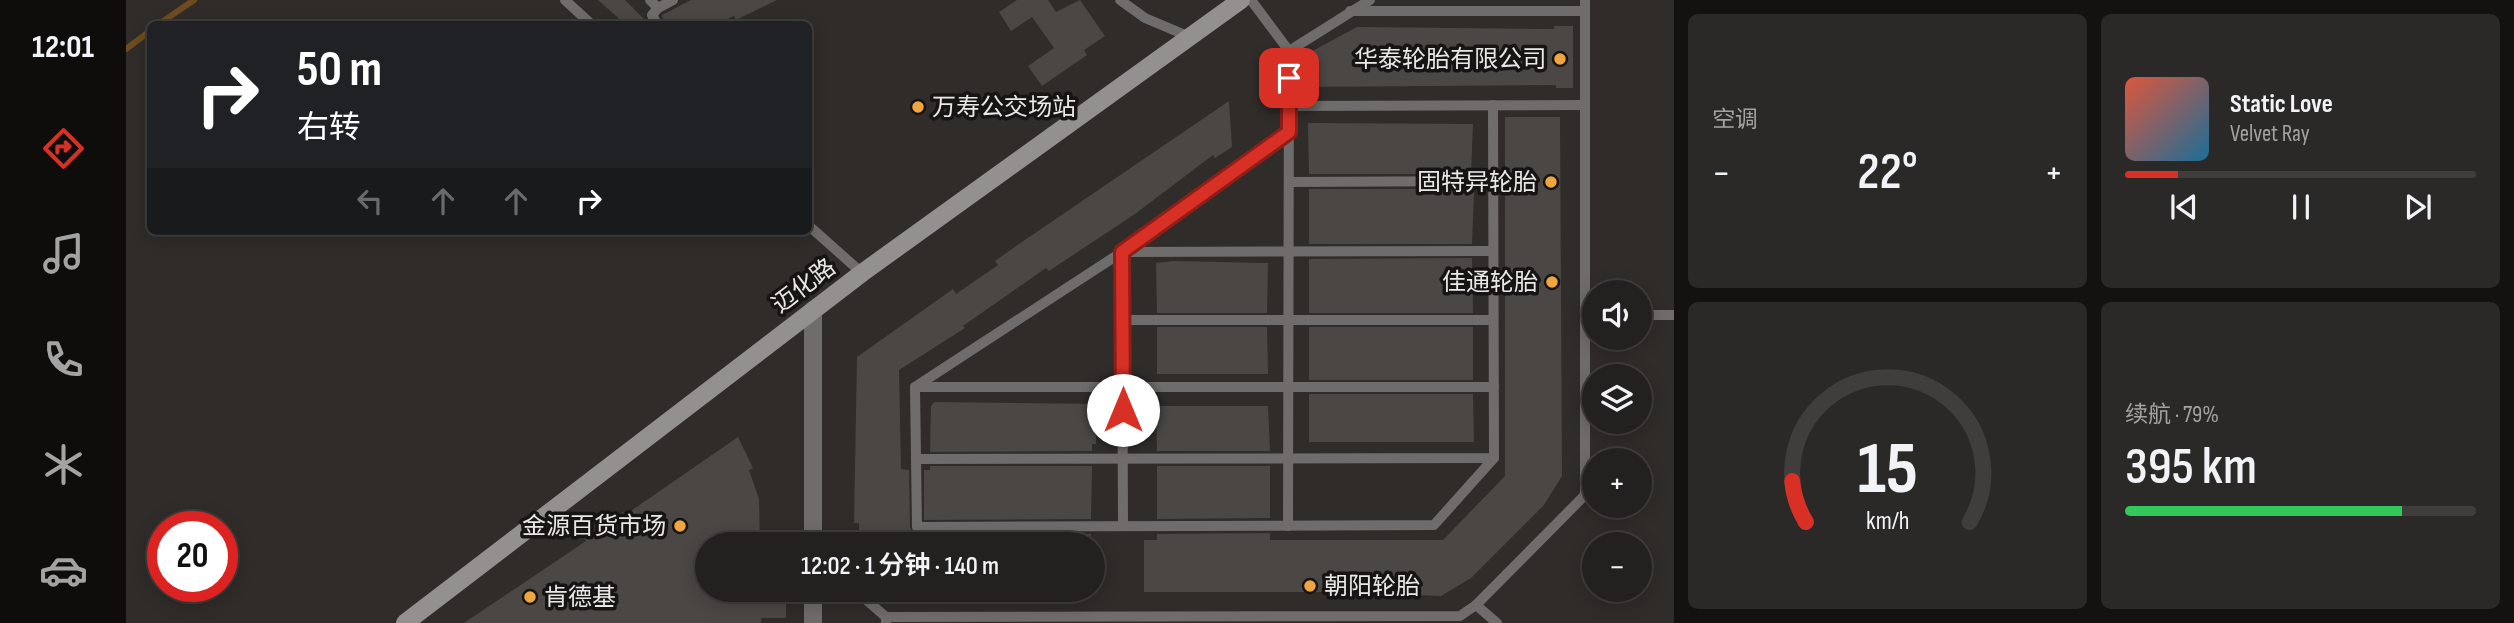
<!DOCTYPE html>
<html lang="zh">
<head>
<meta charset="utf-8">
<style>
	:root { --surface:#23211f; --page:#2b2928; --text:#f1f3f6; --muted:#a3a3a4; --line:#403e3d; --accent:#d93025 }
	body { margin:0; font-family:"Sofia Sans Condensed","Noto Sans SC",sans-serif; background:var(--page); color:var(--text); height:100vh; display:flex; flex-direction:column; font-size:26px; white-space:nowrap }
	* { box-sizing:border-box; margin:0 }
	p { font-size:23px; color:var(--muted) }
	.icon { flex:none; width:38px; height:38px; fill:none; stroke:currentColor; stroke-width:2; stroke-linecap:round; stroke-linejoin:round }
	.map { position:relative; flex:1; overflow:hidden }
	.panel { display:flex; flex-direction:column; gap:14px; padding:14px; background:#131211; width:840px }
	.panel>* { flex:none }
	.banner { position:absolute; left:21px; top:21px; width:665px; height:214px; border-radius:10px; box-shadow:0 4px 18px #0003,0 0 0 2px var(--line); background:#202124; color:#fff; overflow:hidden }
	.fabs { position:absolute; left:1456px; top:280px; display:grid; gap:14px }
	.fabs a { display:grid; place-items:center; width:70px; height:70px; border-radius:50%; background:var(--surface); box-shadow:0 4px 18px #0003,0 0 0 2px var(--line); font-size:35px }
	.speed { position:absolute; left:21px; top:511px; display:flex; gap:14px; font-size:35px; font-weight:700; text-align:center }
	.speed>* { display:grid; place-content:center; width:91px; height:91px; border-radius:50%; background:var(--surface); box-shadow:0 4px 18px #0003,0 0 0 2px var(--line); line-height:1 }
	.speed .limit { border:10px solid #d22; background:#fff; color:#111 }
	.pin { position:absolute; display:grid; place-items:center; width:60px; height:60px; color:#fff; margin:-30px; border-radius:14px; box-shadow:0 4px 10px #0006 }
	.me { position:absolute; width:77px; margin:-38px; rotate:0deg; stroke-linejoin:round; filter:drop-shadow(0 0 5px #0008) }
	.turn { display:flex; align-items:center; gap:24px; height:147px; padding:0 35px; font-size:32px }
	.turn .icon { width:91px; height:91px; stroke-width:2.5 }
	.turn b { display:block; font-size:49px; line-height:60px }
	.lanes { display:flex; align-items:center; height:66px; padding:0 35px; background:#0003; justify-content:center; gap:35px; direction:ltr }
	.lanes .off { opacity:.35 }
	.big { font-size:52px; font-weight:600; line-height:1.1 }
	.panel .widget { flex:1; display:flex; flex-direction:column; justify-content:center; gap:10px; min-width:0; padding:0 24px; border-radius:10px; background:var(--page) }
	.panel .dial { align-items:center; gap:0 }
	.dial svg { height:182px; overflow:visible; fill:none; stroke:var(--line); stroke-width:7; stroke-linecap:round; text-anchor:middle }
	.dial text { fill:var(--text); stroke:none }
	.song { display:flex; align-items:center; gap:21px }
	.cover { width:84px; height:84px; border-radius:10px; background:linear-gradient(135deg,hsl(10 70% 55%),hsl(200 70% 35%)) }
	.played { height:7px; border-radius:4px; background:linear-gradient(90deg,var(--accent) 15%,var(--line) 15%) }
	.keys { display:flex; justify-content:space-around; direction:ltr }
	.heat { display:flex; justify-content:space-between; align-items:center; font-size:38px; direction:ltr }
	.charge { height:10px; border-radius:5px; background:linear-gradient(90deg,#34c759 79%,var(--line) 0) }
	.panel .tiles { flex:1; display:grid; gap:14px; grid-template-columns:repeat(2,1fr) }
	.trip { position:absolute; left:569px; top:532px; width:410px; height:70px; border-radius:35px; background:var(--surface); box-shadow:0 4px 18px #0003,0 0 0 2px var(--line); font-weight:600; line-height:70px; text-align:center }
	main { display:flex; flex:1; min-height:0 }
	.tabs { display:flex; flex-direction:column; width:126px; justify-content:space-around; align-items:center; background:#0e0d0c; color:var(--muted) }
	.tabs .icon { width:49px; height:49px }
	.tabs .on { color:var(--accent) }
	.tabs b { font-size:32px; color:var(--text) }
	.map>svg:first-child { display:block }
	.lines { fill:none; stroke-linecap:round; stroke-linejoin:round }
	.stream { stroke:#6e4c20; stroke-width:6 }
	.building { fill:#4a4744 }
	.lane { stroke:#6e6d6b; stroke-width:10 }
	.street { stroke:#6e6d6b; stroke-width:18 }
	.secondary { stroke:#93918f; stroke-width:18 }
	.route-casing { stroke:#8d1f18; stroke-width:18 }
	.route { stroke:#d93025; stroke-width:12 }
	.poi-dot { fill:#f1a540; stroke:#161513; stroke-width:2.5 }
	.labels { text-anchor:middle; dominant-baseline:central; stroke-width:7; stroke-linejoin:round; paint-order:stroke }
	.poi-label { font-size:24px; fill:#e9e8e6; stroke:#161513; text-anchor:end }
	.street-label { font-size:24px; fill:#e9e8e6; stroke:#161513 }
</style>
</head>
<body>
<main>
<nav class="tabs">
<b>12:01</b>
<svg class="icon on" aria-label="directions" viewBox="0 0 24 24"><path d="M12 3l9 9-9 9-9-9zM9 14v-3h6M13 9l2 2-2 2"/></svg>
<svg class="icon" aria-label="music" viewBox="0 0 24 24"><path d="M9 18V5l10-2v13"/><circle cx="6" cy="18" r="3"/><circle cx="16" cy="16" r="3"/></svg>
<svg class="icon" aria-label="phone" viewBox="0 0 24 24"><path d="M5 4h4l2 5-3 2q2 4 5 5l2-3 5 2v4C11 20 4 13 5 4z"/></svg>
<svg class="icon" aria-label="climate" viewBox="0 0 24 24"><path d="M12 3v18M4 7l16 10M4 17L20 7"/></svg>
<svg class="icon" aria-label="car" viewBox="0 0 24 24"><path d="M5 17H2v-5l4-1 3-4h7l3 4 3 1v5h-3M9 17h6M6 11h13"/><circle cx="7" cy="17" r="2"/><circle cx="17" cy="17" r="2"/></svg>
</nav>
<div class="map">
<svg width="1548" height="623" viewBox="0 0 1548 623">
	<rect width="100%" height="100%" fill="#2f2c29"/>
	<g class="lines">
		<!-- stream -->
		<g class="stream">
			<path d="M33,24L68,0"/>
			<path d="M0,49L24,31"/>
		</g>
	</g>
	<!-- building -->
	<g class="building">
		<path d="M472,0H499L523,24H499Z"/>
		<path d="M565,0H651L610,20L608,16L591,24H538L536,15Z"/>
		<path d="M891,0H922L930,12L954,0L979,36L958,50L961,55L916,86L902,66L928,48L906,17L885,31L873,12Z"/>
		<path d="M1428,26H1447V88H1430V85L1177,87V56L1231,27L1428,29Z"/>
		<path d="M1103,101L1106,147L1089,158L1087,155L1009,214L923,271L920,268L837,326L839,328L773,370L775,469L783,470L784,527L787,533L965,534L964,544H733V523H728L731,357L827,289L830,294L872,265L869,261L890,246Z"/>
		<path d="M1379,117H1434L1436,476L1418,505L1345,578L1315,596L1292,595V592H1018V540H1031V534L1144,533V540H1317L1379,476Z"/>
		<path d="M1182,123L1347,124L1345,174H1183Z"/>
		<path d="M1183,189H1345L1348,192L1346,244H1183Z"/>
		<path d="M1346,258L1347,313H1183V259Z"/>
		<path d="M1047,261L1142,263L1141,313H1031L1030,263Z"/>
		<path d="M1031,327H1141L1142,374H1031Z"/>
		<rect x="1183" y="327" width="164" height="53"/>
		<path d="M1183,394H1347L1348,442H1183Z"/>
		<path d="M808,402L970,404V444H966V451L804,452L805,406Z"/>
		<path d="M1030,406H1142L1144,451H1031Z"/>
		<path d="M612,437L627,468L623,470L633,499L634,544H581V590H660V618H635V623H338L460,541L458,538L497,512L499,515Z"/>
		<path d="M804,466H966L965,519L798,520V470H804Z"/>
		<path d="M1031,466H1144V518L1031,519Z"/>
	</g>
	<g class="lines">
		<!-- lane -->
		<g class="lane">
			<path d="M439,0L465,24"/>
			<path d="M524,0L532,8L547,0"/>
			<path d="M994,0L1019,18L1064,37"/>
			<path d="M1125,0L1163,51L1162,526"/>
			<path d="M1224,11H1459"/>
			<path d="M531,24L526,15L532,8"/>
			<path d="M1163,51L1244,0"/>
			<path d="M1163,106L1459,105"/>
			<path d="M1163,132L996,252L789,387H1368"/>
			<path d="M1163,182L1367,181"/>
			<path d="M682,225L736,273"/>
			<path d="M1514,315H1548"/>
			<path d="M997,320H1367"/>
			<path d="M789,387L791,527L1308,525L1368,458"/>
			<path d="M790,459L1368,458L1367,105"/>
			<path d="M997,526L996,252L1367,251"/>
			<path d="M729,590L760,617"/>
			<path d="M1350,605L1371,623"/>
			<path d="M760,623V617L1334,616L1350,605L1459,495V0"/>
		</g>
		<!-- street -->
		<g class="street">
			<path d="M687,310V544"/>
			<path d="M687,590V623"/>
		</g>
		<!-- secondary -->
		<path class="secondary" d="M279,623L736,273L1115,0"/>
	</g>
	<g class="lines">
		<!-- route casing -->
		<g class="route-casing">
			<path id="route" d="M997,410L996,252L1163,132V78"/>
		</g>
		<!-- route -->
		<use href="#route" class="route"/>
	</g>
	<!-- markers -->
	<g class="poi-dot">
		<circle cx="1434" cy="59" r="7"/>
		<circle cx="792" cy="107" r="7"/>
		<circle cx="1425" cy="182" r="7"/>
		<circle cx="1426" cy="282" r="7"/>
		<circle cx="554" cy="526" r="7"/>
		<circle cx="1184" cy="586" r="7"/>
		<circle cx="404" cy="597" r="7"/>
	</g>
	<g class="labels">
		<!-- poi labels -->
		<g class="poi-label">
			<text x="1420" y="59">华泰轮胎有限公司</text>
			<text x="806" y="107" text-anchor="start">万寿公交场站</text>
			<text x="1411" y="182">固特异轮胎</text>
			<text x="1412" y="282">佳通轮胎</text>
			<text x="540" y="526">金源百货市场</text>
			<text x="1198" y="586" text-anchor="start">朝阳轮胎</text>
			<text x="418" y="597" text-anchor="start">肯德基</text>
		</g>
		<!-- street labels -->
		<g class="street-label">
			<text transform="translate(678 286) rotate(-37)">迈化路</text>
		</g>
	</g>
</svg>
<div class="fabs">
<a><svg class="icon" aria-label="sound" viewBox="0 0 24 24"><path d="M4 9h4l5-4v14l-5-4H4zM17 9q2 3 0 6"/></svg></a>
<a><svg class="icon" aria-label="layers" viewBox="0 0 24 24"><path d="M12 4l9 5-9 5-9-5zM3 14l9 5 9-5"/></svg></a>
<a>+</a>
<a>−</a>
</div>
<div class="speed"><div class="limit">20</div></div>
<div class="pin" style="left:1163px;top:78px;background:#d93025"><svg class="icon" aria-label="arrive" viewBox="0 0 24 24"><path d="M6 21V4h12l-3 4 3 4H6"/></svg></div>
<svg class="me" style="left:997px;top:410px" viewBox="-20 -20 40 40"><circle r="19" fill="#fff"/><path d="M0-13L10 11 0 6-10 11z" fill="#d93025"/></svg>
<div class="trip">12:02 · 1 分钟 · 140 m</div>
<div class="banner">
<div class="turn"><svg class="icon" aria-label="right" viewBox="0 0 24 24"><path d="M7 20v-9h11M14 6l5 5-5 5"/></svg><div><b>50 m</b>右转</div></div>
<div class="lanes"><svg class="icon off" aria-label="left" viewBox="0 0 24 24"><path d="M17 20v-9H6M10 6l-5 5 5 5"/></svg><svg class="icon off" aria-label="ahead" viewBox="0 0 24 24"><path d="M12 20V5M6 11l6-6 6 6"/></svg><svg class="icon off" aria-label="ahead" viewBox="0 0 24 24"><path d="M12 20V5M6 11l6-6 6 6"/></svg><svg class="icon" aria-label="right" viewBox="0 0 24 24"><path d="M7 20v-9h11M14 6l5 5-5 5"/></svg></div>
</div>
</div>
<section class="panel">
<div class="tiles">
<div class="widget"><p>空调</p>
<div class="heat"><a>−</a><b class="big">22°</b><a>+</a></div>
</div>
<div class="widget">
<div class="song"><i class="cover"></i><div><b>Static Love</b><p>Velvet Ray</p></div></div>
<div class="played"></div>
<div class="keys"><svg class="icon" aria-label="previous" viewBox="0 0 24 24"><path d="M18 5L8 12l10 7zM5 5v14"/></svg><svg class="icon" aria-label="pause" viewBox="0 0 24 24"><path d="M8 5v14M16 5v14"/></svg><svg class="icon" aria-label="next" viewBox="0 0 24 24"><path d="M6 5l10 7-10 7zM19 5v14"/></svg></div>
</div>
<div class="widget dial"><svg viewBox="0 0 100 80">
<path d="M14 69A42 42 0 1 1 86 69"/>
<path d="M14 69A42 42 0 0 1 8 51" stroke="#d93025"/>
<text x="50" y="56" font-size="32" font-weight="700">15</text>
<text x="50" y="72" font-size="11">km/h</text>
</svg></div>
<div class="widget"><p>续航 · 79%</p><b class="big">395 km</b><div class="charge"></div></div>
</div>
</section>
</main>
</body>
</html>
